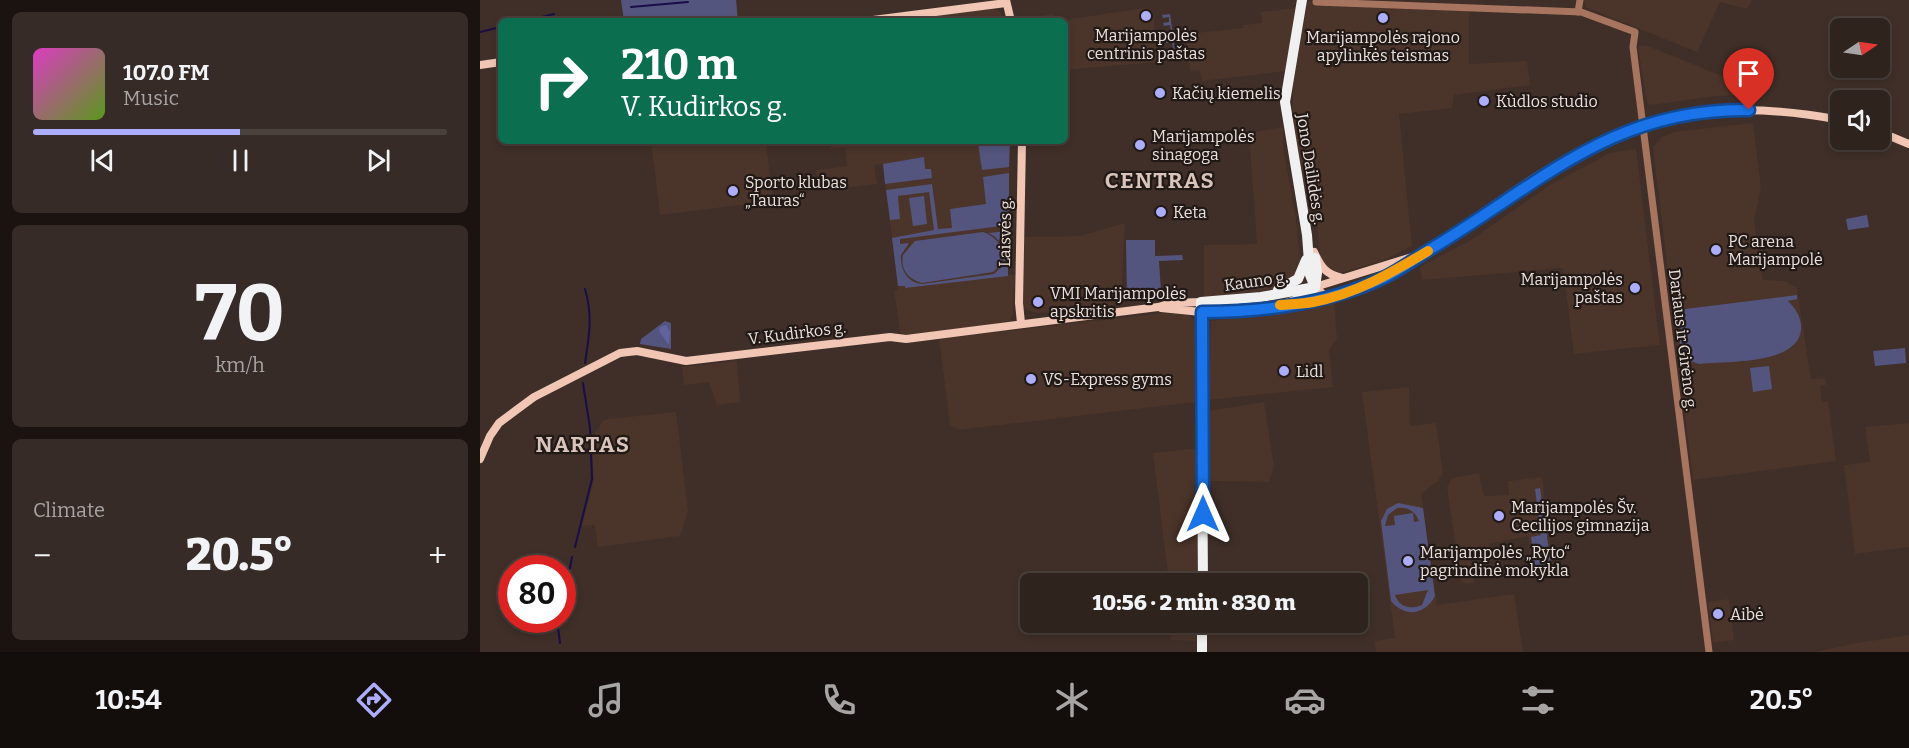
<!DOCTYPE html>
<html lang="en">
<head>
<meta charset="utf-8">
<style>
	:root { --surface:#2f231e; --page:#372b27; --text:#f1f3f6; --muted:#a7a4a4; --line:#4a403c; --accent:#adaefb }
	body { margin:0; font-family:Bitter,serif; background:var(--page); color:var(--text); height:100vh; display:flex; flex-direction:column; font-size:22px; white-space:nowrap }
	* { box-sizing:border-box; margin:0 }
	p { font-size:20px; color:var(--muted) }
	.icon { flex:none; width:33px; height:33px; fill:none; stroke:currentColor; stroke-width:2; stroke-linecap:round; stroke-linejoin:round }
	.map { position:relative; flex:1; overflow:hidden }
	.side { display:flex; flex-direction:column; gap:12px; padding:12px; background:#1a1310; width:480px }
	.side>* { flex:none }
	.top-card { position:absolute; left:18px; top:18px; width:570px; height:126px; border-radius:9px; box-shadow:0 3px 9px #0003,0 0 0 2px var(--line); background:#0b6e4f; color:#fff; overflow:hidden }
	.needle { width:39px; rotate:77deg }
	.buttons { position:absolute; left:1350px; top:18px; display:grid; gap:12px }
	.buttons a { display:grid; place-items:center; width:60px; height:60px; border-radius:9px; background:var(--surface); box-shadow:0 3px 9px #0003,0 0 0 2px var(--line); font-size:30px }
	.speed { position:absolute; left:18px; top:555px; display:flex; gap:12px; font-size:30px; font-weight:700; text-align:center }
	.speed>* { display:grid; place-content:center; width:78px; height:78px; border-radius:50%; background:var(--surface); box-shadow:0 3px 9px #0003,0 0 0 2px var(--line); line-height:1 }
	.speed .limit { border:9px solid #d22; background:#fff; color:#111 }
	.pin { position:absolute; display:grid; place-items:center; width:51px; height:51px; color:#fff; margin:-62px -26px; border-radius:50% 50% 50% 0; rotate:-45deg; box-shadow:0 0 6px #0007 }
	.pin .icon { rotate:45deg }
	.me { position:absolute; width:66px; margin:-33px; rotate:0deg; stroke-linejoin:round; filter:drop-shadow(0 0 4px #0008) }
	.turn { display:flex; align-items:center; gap:21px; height:126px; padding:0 24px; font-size:27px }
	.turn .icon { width:78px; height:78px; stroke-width:2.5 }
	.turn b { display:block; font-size:42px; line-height:51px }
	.big { font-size:45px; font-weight:800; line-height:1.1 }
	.side .tile { flex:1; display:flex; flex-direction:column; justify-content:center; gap:9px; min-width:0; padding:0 21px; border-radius:9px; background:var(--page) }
	.side .dial { align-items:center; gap:0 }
	.dial b { font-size:78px; line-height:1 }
	.song { display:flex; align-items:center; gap:18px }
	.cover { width:72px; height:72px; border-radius:9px; background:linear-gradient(135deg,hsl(310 70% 55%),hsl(90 70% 35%)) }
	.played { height:6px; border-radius:3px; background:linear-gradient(90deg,var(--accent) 50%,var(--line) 50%) }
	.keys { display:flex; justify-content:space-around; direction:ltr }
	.heat { display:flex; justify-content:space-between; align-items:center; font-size:33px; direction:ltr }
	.trip { position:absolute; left:540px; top:573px; width:348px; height:60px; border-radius:9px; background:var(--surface); box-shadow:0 3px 9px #0003,0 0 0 2px var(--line); font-weight:800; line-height:60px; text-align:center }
	.dock { display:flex; height:96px; justify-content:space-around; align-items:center; background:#130e0c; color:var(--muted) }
	.dock .icon { width:42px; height:42px }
	.dock .selected { color:var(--accent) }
	.dock b { font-size:27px; color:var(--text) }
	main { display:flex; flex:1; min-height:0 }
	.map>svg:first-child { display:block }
	.built { fill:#4b342a }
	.green { fill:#54557e; fill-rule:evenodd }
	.forest { fill:#6262a1 }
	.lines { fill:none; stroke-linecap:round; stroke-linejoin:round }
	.stream { stroke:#190e47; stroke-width:2 }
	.minor { stroke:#a7745f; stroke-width:7 }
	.major { stroke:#f1c6b5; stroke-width:8 }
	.highway { stroke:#f0f0f0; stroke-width:10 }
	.route-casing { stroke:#114b97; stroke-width:15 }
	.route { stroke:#1a73e8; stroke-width:10 }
	.slow { stroke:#f59e0b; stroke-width:10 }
	.poi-dot { fill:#adaefb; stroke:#201916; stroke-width:2 }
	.labels { text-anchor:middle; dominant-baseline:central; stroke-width:4.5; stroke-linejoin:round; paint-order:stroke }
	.poi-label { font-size:16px; fill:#ebe0dc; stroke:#201916; text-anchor:start }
	.street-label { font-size:16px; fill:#ebe0dc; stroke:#201916 }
	.district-label { font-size:22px; font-weight:bold; letter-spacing:1.5px; fill:#d9c4bb; stroke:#201916 }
</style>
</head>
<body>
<main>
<section class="side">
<div class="tile">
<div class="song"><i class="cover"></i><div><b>107.0 FM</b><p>Music</p></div></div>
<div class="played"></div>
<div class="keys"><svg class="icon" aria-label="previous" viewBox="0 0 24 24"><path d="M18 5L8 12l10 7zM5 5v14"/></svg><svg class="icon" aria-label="pause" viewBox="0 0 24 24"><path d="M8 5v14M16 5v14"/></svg><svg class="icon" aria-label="next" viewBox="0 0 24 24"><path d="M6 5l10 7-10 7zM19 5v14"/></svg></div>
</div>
<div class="tile dial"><b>70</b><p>km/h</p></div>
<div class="tile"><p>Climate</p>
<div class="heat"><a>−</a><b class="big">20.5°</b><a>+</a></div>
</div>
</section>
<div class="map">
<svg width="1429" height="652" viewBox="0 0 1429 652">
	<rect width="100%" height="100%" fill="#3f2f28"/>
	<!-- built -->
	<g class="built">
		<path d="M1104,0H1272L1267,9L1240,2L1217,52L1105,7Z"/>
		<path d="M828,1L1000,9L989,12V64L1047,61L1050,85L974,95L972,108L919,114L932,246L902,261L856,274L841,262L836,213L824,187L813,126V84Z"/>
		<path d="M665,8V13L673,12L678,62L585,70V24L590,19Z"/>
		<path d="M815,8L806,71L722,81L719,70L710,71L706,34L763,28V25L782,23L781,12Z"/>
		<path d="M513,9L520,12L525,21H385Z"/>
		<path d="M573,14L574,21H536V20Z"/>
		<path d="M1158,46H1168L1272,88L1273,95L1235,96L1172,105L1168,103L1165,92Z"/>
		<path d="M1273,123L1281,187L1274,221L1283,280L1304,281L1317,288L1331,379L1345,378L1346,385L1340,386L1342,402L1348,401L1356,461L1213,480L1173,147L1182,137L1193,132Z"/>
		<path d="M803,127V147L816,219L821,270L796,289L724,298V245L777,244L769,133Z"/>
		<path d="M171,141H286L293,201L180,215Z"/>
		<path d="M349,141H530L528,275H535L533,314L530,321L459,332L423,335L420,332L414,290L418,289L403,164L394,165L397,184L339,191L336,170L367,166L365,148L351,149Z"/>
		<path d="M1156,149L1180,345L1094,354L1083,268L942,280L940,267L991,240L1070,185L1130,153Z"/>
		<path d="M645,223L641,304L558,313L547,310L543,302L544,237L600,236Z"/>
		<path d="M854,302L857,339L849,350L853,387L728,400L727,364L730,356L731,321L793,313Z"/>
		<path d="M683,313L709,315L716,322L717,400L715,402L478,430L470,425L459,339Z"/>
		<path d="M257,361L260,402L237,405L229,382L204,385L202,367Z"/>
		<path d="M929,387L930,426L956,423L963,473L958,481L941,494L957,605L1034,594L1043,652H896L894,641L915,638L882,392Z"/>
		<path d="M784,402L794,467L789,482L727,481L728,411Z"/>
		<path d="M196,412L208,511L200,536L118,547L115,525L102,526L114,480L111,439L123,421L127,419Z"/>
		<path d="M1429,423V547L1375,554L1364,465L1390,462L1385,427Z"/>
		<path d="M720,448L719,583H689L673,453Z"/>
		<path d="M999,473L1004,496L1029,495L1028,481L1062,477L1074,574L1055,576L1048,536L1009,544V552L990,557L994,583L986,584L981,581L967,487L972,478Z"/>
		<path d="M1249,599L1254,640L1233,643L1228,602Z"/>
		<path d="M690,623H719V641L691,640Z"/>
		<path d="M1429,635V652H1335L1377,643Z"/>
	</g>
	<!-- green -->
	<g class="green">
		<path d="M141,0H256L258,21H144Z"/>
		<path d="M690,14L695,50L687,51L686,49L693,48L692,43H686V40L692,39L691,35H685L684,32L691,31L690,25L684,26L683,23L689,22V17L683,18L682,15Z"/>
		<path d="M494,141H530L529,167L502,170L498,143Z"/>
		<path d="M444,157L445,169H451L452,178L405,184L403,164Z"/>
		<path d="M529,173V225L420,239V244L429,243L421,255C420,269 427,283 442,284L514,274C530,261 527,241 508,233L528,231V276L425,288V286H418L412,238L454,230L449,192L418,196L420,219L410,220L406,190L452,184L458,229L472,228L470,209L506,204L503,177Z"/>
		<path d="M444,196L447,224L433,226L429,198Z"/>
		<path d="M1387,215L1389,227L1368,230L1366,219Z"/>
		<path d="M503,232C522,239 530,257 513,272L442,283C428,279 420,269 423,255L435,241Z"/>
		<path d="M646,240H675V256L702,255L703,260L679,261L681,291H704V295L647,300Z"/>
		<path d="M1317,295V299L1308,301C1316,309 1322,318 1321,330C1317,365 1247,361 1220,364C1194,359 1197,332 1206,314H1197V310Z"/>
		<path d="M185,321L191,323V349L160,344L161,339Z"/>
		<path d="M1425,348L1426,363L1395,366L1393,351Z"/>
		<path d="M1289,366L1292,389L1273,392L1270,368Z"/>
		<path d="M1060,488L1071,565L1055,567L1051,537L1061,535L1055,489Z"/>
		<path d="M918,503L943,508L955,596C945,615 925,618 911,601L901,521L907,509ZM917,508C928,507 935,511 939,521L934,522L933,513L914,516L915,525L905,526L908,515ZM948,590L942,605C930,610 919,607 915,595Z"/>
	</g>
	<!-- forest -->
	<path class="forest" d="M186,325L190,332L189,345L179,331L180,327Z"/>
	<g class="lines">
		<!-- stream -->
		<g class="stream">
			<path d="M151,7L208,2"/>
			<path d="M46,21L74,14"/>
			<path d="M0,32L21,27"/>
			<path d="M105,289C113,315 109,337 105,363"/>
			<path d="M95,547L112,479L110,428L103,383"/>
			<path d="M82,580L90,568L92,557"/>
			<path d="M77,620L80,643"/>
		</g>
		<!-- minor -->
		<g class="minor">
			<path d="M836,2L1101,12L1155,32L1153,47L1229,652"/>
			<path d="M1098,12L1100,0"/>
		</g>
		<!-- major -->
		<g class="major">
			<path d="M526,0L531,21"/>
			<path d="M385,21L526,3"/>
			<path d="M0,65L21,62"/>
			<path d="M1400,132L1429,144"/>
			<path d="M834,252C841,267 845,274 862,278"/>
			<path d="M853,297L844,295L835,287L932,257"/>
			<path d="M811,304C858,304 903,279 942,254C1002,215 1061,167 1127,138C1201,105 1283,105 1360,120"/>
			<path d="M681,308L721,312"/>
			<path d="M541,323L539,303L542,141"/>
			<path d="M0,459L10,436L19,423L35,411L54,397L140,353L157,351L206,361L410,337L426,339L678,307L692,303L721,302"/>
		</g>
		<!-- highway -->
		<g class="highway">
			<path d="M822,0L805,102L827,235L830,275L835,287"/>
			<path d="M798,290L818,279L826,260"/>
			<path d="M721,312C753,312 815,312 835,287L837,273L835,258"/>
			<path d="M723,584L721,302L781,297L835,287"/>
			<path d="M722,652V622"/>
		</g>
	</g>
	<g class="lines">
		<!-- route casing -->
		<g class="route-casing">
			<path id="route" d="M723,514L722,312C783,312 847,304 903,278C922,269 937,257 954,247C1062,182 1133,108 1269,110"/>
		</g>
		<!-- route -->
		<use href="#route" class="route"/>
		<!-- slow -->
		<path class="slow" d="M800,305C811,304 822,304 833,302C876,294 911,273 948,251"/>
	</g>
	<!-- markers -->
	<g class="poi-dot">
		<circle cx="666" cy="16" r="6"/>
		<circle cx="903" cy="18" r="6"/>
		<circle cx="680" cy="93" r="6"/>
		<circle cx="1004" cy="101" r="6"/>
		<circle cx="660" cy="145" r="6"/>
		<circle cx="253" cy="191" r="6"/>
		<circle cx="681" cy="212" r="6"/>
		<circle cx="1236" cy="250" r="6"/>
		<circle cx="1155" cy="288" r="6"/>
		<circle cx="558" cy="302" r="6"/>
		<circle cx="804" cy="371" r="6"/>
		<circle cx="551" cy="379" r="6"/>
		<circle cx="1019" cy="516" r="6"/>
		<circle cx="928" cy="561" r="6"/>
		<circle cx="1238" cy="614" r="6"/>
	</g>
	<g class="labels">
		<!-- poi labels -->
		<g class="poi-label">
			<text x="666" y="35" text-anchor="middle">Marijampolės<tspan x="666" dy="18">centrinis paštas</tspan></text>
			<text x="903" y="37" text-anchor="middle">Marijampolės rajono<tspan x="903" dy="18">apylinkės teismas</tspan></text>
			<text x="692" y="93">Kačių kiemelis</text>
			<text x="1016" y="101">Kùdlos studio</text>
			<text x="672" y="136">Marijampolės<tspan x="672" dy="18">sinagoga</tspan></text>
			<text x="265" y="182">Sporto klubas<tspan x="265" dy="18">„Tauras“</tspan></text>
			<text x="693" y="212">Keta</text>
			<text x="1248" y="241">PC arena<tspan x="1248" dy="18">Marijampolė</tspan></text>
			<text x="1143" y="279" text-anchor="end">Marijampolės<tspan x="1143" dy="18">paštas</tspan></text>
			<text x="570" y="293">VMI Marijampolės<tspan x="570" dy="18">apskritis</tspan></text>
			<text x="816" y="371">Lidl</text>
			<text x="563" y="379">VS-Express gyms</text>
			<text x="1031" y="507">Marijampolės Šv.<tspan x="1031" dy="18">Cecilijos gimnazija</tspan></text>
			<text x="940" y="552">Marijampolės „Ryto“<tspan x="940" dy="18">pagrindinė mokykla</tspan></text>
			<text x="1250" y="614">Aibė</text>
		</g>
		<!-- street labels -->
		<g class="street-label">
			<text transform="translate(831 169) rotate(81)">Jono Dailidės g.</text>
			<text transform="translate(525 232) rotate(-89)">Laisvės g.</text>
			<text transform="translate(776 281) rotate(-8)">Kauno g.</text>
			<text transform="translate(317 333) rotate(-7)">V. Kudirkos g.</text>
			<text transform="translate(1203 340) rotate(83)">Dariaus ir Girėno g.</text>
		</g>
		<!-- district labels -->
		<g class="district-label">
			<text x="680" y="180">CENTRAS</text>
			<text x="103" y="444">NARTAS</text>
		</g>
	</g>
</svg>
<div class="buttons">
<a><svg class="needle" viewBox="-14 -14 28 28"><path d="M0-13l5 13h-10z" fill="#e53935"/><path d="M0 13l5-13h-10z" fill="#a7a4a4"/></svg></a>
<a><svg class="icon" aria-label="sound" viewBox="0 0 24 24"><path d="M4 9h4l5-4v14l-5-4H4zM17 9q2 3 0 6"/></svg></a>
</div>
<div class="speed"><div class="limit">80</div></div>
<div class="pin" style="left:1269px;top:110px;background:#d93025"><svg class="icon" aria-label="arrive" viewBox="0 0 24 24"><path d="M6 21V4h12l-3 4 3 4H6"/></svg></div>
<svg class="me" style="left:723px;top:514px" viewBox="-20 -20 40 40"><path d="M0-17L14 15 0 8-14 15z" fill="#1a73e8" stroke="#fff" stroke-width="4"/></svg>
<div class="trip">10:56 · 2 min · 830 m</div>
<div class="top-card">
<div class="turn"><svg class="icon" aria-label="right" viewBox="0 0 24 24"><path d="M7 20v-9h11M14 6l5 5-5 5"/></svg><div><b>210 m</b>V. Kudirkos g.</div></div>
</div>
</div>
</main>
<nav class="dock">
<b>10:54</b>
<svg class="icon selected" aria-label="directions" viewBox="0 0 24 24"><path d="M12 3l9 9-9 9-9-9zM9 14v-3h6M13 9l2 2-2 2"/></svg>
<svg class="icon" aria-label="music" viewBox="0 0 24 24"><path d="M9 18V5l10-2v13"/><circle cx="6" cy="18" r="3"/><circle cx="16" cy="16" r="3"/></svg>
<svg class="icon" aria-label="phone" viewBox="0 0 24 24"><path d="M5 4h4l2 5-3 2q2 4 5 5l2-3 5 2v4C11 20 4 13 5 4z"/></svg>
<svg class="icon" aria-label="climate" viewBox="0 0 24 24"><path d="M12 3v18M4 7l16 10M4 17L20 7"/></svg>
<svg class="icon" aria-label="car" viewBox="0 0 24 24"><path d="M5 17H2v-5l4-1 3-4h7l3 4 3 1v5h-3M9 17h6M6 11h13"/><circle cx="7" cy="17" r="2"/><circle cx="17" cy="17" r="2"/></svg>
<svg class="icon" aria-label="filters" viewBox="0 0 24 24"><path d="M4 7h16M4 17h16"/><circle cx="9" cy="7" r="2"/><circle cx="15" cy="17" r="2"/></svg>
<b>20.5°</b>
</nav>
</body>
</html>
